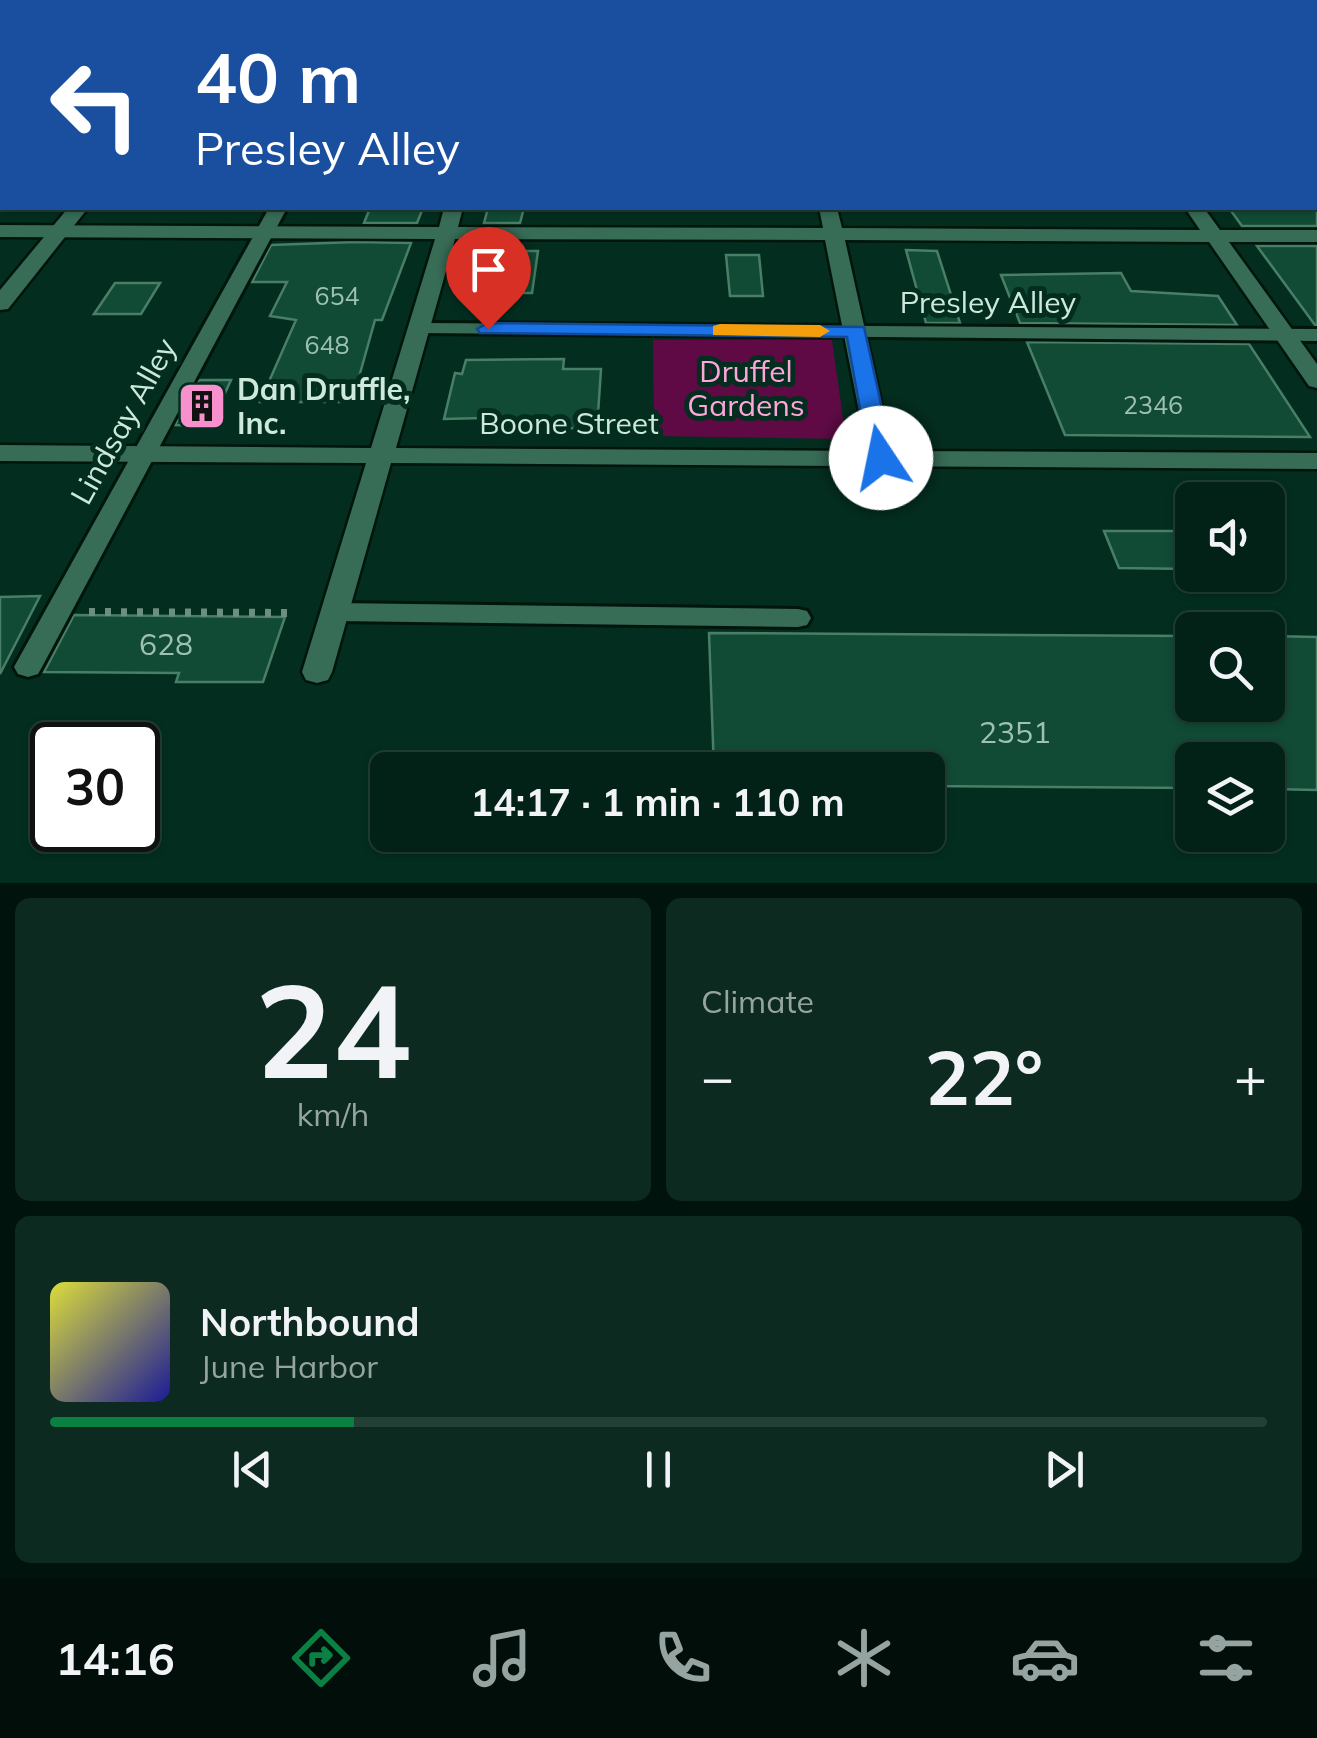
<!DOCTYPE html>
<html lang="en">
<head>
<meta charset="utf-8">
<style>
	:root { --surface:#022217; --page:#0c2a20; --text:#f1f3f6; --muted:#96a4a1; --line:#233f36; --accent:#0b8043 }
	body { margin:0; font-family:Mulish,sans-serif; background:var(--page); color:var(--text); height:100vh; display:flex; flex-direction:column; font-size:38px; white-space:nowrap }
	* { box-sizing:border-box; margin:0 }
	p { font-size:32px; color:var(--muted) }
	.icon { flex:none; width:55px; height:55px; fill:none; stroke:currentColor; stroke-width:2; stroke-linecap:round; stroke-linejoin:round }
	.map { position:relative; height:883px; overflow:hidden }
	.side { display:flex; flex-direction:column; gap:15px; padding:15px; background:#01130d; flex:1 }
	.side>* { flex:none }
	.guide { position:absolute; left:0px; top:0px; width:1318px; height:210px; box-shadow:0 2px 8px #0004,0 0 0 2px var(--line); background:#1a4fa0; color:#fff; overflow:hidden }
	.fabs { position:absolute; left:1175px; top:482px; display:grid; gap:20px }
	.fabs a { display:grid; place-items:center; width:110px; height:110px; border-radius:15px; background:var(--surface); box-shadow:0 2px 8px #0004,0 0 0 2px var(--line); font-size:50px }
	.speed { position:absolute; left:30px; top:722px; display:flex; gap:20px; font-size:50px; font-weight:700; text-align:center }
	.speed>* { display:grid; place-content:center; width:130px; height:130px; border-radius:50%; background:var(--surface); box-shadow:0 2px 8px #0004,0 0 0 2px var(--line); line-height:1 }
	.speed .limit { border:5px solid #111; border-radius:15px; background:#fff; color:#111 }
	.pin { position:absolute; display:grid; place-items:center; width:85px; height:85px; color:#fff; margin:-102px -42px; border-radius:50% 50% 50% 0; rotate:-45deg; box-shadow:0 0 10px #0007 }
	.pin .icon { rotate:45deg }
	.me { position:absolute; width:110px; margin:-55px; rotate:349deg; stroke-linejoin:round; filter:drop-shadow(0 0 8px #0008) }
	.turn { display:flex; align-items:center; gap:35px; height:210px; padding:0 30px; font-size:45px }
	.turn .icon { width:130px; height:130px; stroke-width:2.5 }
	.turn b { display:block; font-size:70px; line-height:85px }
	.big { font-size:75px; font-weight:700; line-height:1.1 }
	.side .card { flex:1; display:flex; flex-direction:column; justify-content:center; gap:15px; min-width:0; padding:0 35px; border-radius:15px; background:var(--page) }
	.side .dial { align-items:center; gap:0 }
	.dial b { font-size:130px; line-height:1 }
	.song { display:flex; align-items:center; gap:30px }
	.cover { width:120px; height:120px; border-radius:15px; background:linear-gradient(135deg,hsl(60 70% 55%),hsl(240 70% 35%)) }
	.played { height:10px; border-radius:5px; background:linear-gradient(90deg,var(--accent) 25%,var(--line) 25%) }
	.keys { display:flex; justify-content:space-around; direction:ltr }
	.heat { display:flex; justify-content:space-between; align-items:center; font-size:55px; direction:ltr }
	.side .tiles { flex:1; display:grid; gap:15px; grid-template-columns:1fr 1fr }
	.card:last-child { grid-column:span 2 }
	.trip { position:absolute; left:370px; top:752px; width:575px; height:100px; border-radius:15px; background:var(--surface); box-shadow:0 2px 8px #0004,0 0 0 2px var(--line); font-weight:700; line-height:100px; text-align:center }
	.tab-bar { display:flex; height:160px; justify-content:space-around; align-items:center; background:#010e09; color:var(--muted) }
	.tab-bar .icon { width:70px; height:70px }
	.tab-bar .selected { color:var(--accent) }
	.tab-bar b { font-size:45px; color:var(--text) }
	.map>svg:first-child { display:block }
	.green { fill:#5f0a45 }
	.building { fill:#114a35; stroke:#497e67; stroke-width:2.5 }
	.lines { fill:none; stroke-linecap:round; stroke-linejoin:round }
	.service-casing { stroke:#00150b; stroke-width:6 }
	.minor-casing { stroke:#00150b; stroke-width:5 }
	.secondary-casing { stroke:#00150b; stroke-width:5 }
	.path { stroke:#6c8f81; stroke-width:8; stroke-dasharray:6 10; stroke-linecap:butt }
	.service { fill:#376c56; fill-rule:evenodd }
	.minor { fill:#376c56; fill-rule:evenodd }
	.secondary { fill:#376c56; fill-rule:evenodd }
	.route { fill:#1a73e8; stroke:#114b97; stroke-width:2.5 }
	.slow { fill:#f59e0b }
	.labels { text-anchor:middle; dominant-baseline:central; stroke-width:10; stroke-linejoin:round; paint-order:stroke }
	.number-label { font-size:25px; fill:#9ec1b2 }
	.street-label { font-size:30px; fill:#cde9db; stroke:#032e1f }
	.park-label { font-size:30px; fill:#fea6d9; stroke:#032e1f }
	.poi-label { font-size:30px; font-weight:bold; fill:#cde9db; stroke:#032e1f; text-anchor:start }
	.near-number-label { font-size:30px; fill:#9ec1b2 }
</style>
</head>
<body>
<div class="map">
<svg width="1317" height="883" viewBox="0 0 1317 883">
	<rect width="100%" height="100%" fill="#032e1f"/>
	<!-- green -->
	<path class="green" d="M653,340H832L846,439L654,436Z"/>
	<!-- building -->
	<g class="building">
		<path d="M370,208H423L417,223H364Z"/>
		<path d="M488,208H524L520,223H484Z"/>
		<path d="M1229,208H1317V226H1242Z"/>
		<path d="M356,242L411,243L382,320H375L352,402H260L296,320L270,316L287,282H252L271,245Z"/>
		<path d="M480,243H517L515,251H538L532,293H478L483,271H473Z"/>
		<path d="M1257,246H1317V325H1315Z"/>
		<path d="M906,250L937,251L960,323H926Z"/>
		<path d="M726,255H759L763,296H730Z"/>
		<path d="M1121,273L1131,291L1218,296L1237,325L1020,323L1001,275Z"/>
		<path d="M115,283H160L141,314H94Z"/>
		<path d="M1027,342L1249,344L1310,437L1065,435Z"/>
		<path d="M564,359L563,369H601L597,429L485,426L483,418L444,419L455,373L462,374L466,360Z"/>
		<path d="M199,380H231L210,426L175,425Z"/>
		<path d="M1104,531H1192V569L1119,568Z"/>
		<path d="M40,596L0,674V597Z"/>
		<path d="M74,615L285,617L263,682H176L179,673L44,672Z"/>
		<path d="M709,633L1192,636V705H1268V636L1317,637V790L1268,789V760H1192V788L928,786V770H714Z"/>
	</g>
	<g class="lines">
		<!-- service casing -->
		<g class="service-casing">
			<g id="service">
				<rect x="1315" y="36" width="2" height="8"/>
				<rect x="1315" y="152" width="2" height="10"/>
				<path d="M269,208H287L42,667L38,674L28,677L18,674L14,667Z"/>
				<path d="M419,323L1317,329V341L412,333L409,329Z"/>
				<path d="M335,603L798,609L807,611L811,618L807,625L798,627L335,621L326,618L322,612L326,606Z"/>
			</g>
		</g>
		<!-- minor casing -->
		<g class="minor-casing">
			<g id="minor">
				<rect x="508" y="0" width="14" height="2"/>
				<path d="M776,0H790L791,2H777Z"/>
				<path d="M1042,0H1057L1058,2H1044Z"/>
				<rect x="0" y="40" width="2" height="8"/>
				<rect x="1315" y="88" width="2" height="10"/>
				<path d="M444,208H463L458,227L823,228L819,208H837L842,228L1200,230L1185,208H1204L1220,230H1317V242H1229L1317,364V388L1309,386L1209,242L845,240L892,451L1317,453V469L391,463L332,672L328,680L317,683L306,680L302,672L366,463L0,461V445L371,448L435,239L0,237V225L439,227ZM455,239L825,240L867,451L396,448Z"/>
			</g>
		</g>
		<!-- secondary casing -->
		<g class="secondary-casing">
			<path id="secondary" d="M68,208H88L8,309L0,310V290Z"/>
		</g>
		<!-- path -->
		<path class="path" d="M89,612L294,613"/>
		<!-- service -->
		<use href="#service" class="service"/>
		<!-- minor -->
		<use href="#minor" class="minor"/>
		<!-- secondary -->
		<use href="#secondary" class="secondary"/>
	</g>
	<!-- route -->
	<path class="route" d="M488,323L864,327L893,458L881,464L869,458L847,337L480,333L477,329Z"/>
	<!-- slow -->
	<path class="slow" d="M720,324L820,325L830,331L820,337L713,335V326Z"/>
	<!-- icons -->
	<defs>
		<g id="building-square" transform="scale(2.5)"><rect x="-9" y="-9" width="18" height="18" rx="4" fill="#f790cd" stroke="#032e1f"/><path d="M-4-6H4V6H1V3H-1V6H-4ZM-2.5-4.3h1.7v1.8h-1.7ZM.8-4.3h1.7v1.8H.8ZM-2.5-1h1.7V.8h-1.7ZM.8-1h1.7V.8H.8Z" fill="#111"/></g>
	</defs>
	<g fill-rule="evenodd">
		<use href="#building-square" x="202" y="406"/>
	</g>
	<g class="labels">
		<!-- number labels -->
		<g class="number-label">
			<text x="337" y="295">654</text>
			<text x="327" y="344">648</text>
			<text x="1153" y="404">2346</text>
		</g>
		<!-- street labels -->
		<g class="street-label">
			<text x="988" y="302">Presley Alley</text>
			<text transform="translate(123 421) rotate(-61)">Lindsay Alley</text>
			<text x="569" y="423">Boone Street</text>
		</g>
		<!-- park labels -->
		<g class="park-label">
			<text x="746" y="371">Druffel<tspan x="746" dy="34">Gardens</tspan></text>
		</g>
		<!-- poi labels -->
		<g class="poi-label">
			<text x="237" y="389">Dan Druffle,<tspan x="237" dy="34">Inc.</tspan></text>
		</g>
		<!-- near-number labels -->
		<g class="near-number-label">
			<text x="166" y="644">628</text>
			<text x="1015" y="732">2351</text>
		</g>
	</g>
</svg>
<div class="fabs">
<a><svg class="icon" aria-label="sound" viewBox="0 0 24 24"><path d="M4 9h4l5-4v14l-5-4H4zM17 9q2 3 0 6"/></svg></a>
<a><svg class="icon" aria-label="search" viewBox="0 0 24 24"><circle cx="10" cy="10" r="6"/><path d="M15 15l6 6"/></svg></a>
<a><svg class="icon" aria-label="layers" viewBox="0 0 24 24"><path d="M12 4l9 5-9 5-9-5zM3 14l9 5 9-5"/></svg></a>
</div>
<div class="speed"><div class="limit">30</div></div>
<div class="pin" style="left:488px;top:329px;background:#d93025"><svg class="icon" aria-label="arrive" viewBox="0 0 24 24"><path d="M6 21V4h12l-3 4 3 4H6"/></svg></div>
<svg class="me" style="left:881px;top:458px" viewBox="-20 -20 40 40"><circle r="19" fill="#fff"/><path d="M0-13L10 11 0 6-10 11z" fill="#1a73e8"/></svg>
<div class="trip">14:17 · 1 min · 110 m</div>
<div class="guide">
<div class="turn"><svg class="icon" aria-label="left" viewBox="0 0 24 24"><path d="M17 20v-9H6M10 6l-5 5 5 5"/></svg><div><b>40 m</b>Presley Alley</div></div>
</div>
</div>
<section class="side">
<div class="tiles">
<div class="card dial"><b>24</b><p>km/h</p></div>
<div class="card"><p>Climate</p>
<div class="heat"><a>−</a><b class="big">22°</b><a>+</a></div>
</div>
<div class="card">
<div class="song"><i class="cover"></i><div><b>Northbound</b><p>June Harbor</p></div></div>
<div class="played"></div>
<div class="keys"><svg class="icon" aria-label="previous" viewBox="0 0 24 24"><path d="M18 5L8 12l10 7zM5 5v14"/></svg><svg class="icon" aria-label="pause" viewBox="0 0 24 24"><path d="M8 5v14M16 5v14"/></svg><svg class="icon" aria-label="next" viewBox="0 0 24 24"><path d="M6 5l10 7-10 7zM19 5v14"/></svg></div>
</div>
</div>
</section>
<nav class="tab-bar">
<b>14:16</b>
<svg class="icon selected" aria-label="directions" viewBox="0 0 24 24"><path d="M12 3l9 9-9 9-9-9zM9 14v-3h6M13 9l2 2-2 2"/></svg>
<svg class="icon" aria-label="music" viewBox="0 0 24 24"><path d="M9 18V5l10-2v13"/><circle cx="6" cy="18" r="3"/><circle cx="16" cy="16" r="3"/></svg>
<svg class="icon" aria-label="phone" viewBox="0 0 24 24"><path d="M5 4h4l2 5-3 2q2 4 5 5l2-3 5 2v4C11 20 4 13 5 4z"/></svg>
<svg class="icon" aria-label="climate" viewBox="0 0 24 24"><path d="M12 3v18M4 7l16 10M4 17L20 7"/></svg>
<svg class="icon" aria-label="car" viewBox="0 0 24 24"><path d="M5 17H2v-5l4-1 3-4h7l3 4 3 1v5h-3M9 17h6M6 11h13"/><circle cx="7" cy="17" r="2"/><circle cx="17" cy="17" r="2"/></svg>
<svg class="icon" aria-label="filters" viewBox="0 0 24 24"><path d="M4 7h16M4 17h16"/><circle cx="9" cy="7" r="2"/><circle cx="15" cy="17" r="2"/></svg>
</nav>
</body>
</html>
